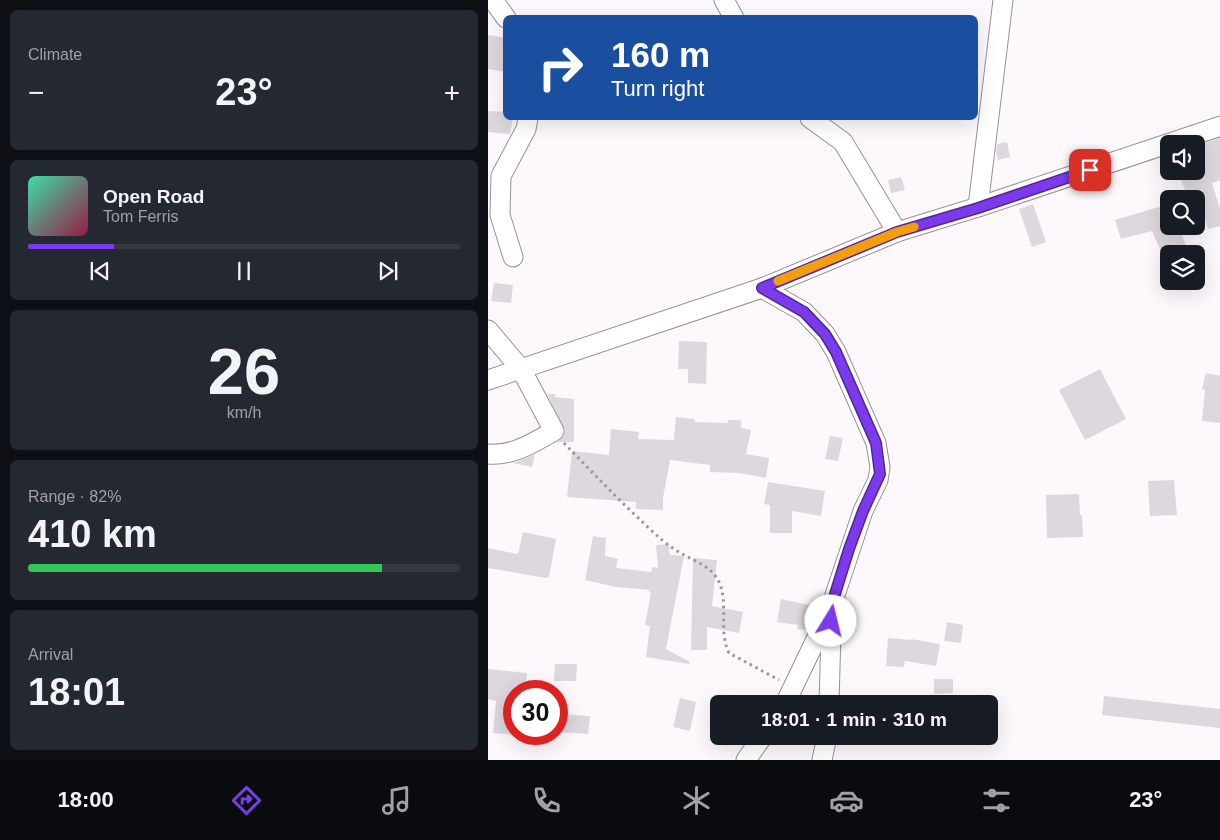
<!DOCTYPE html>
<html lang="en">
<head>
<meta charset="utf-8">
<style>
	:root { --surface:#171b24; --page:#242831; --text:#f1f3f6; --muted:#9ea1a6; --line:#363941; --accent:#7c3aed }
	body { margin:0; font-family:Arial,sans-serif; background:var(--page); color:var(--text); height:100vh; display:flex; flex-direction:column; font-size:19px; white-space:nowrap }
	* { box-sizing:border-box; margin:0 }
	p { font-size:16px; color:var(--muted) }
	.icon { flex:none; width:28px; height:28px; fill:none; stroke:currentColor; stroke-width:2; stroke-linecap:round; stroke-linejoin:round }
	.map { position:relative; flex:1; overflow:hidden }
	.sheet { display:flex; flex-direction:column; gap:10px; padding:10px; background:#0d0f14; width:488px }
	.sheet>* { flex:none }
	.banner { position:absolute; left:15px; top:15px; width:475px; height:105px; border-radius:8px; box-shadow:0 5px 20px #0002; background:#1a4fa0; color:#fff; overflow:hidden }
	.controls { position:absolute; left:672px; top:135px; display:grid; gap:10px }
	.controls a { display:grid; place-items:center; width:45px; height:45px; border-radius:8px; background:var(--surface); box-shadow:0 5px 20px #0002; font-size:25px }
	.speed { position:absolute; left:15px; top:680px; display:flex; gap:10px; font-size:25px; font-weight:700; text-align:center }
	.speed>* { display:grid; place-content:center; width:65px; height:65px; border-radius:50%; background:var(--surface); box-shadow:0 5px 20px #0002; line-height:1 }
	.speed .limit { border:8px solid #d22; background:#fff; color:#111 }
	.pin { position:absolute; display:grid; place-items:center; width:42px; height:42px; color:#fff; margin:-21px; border-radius:10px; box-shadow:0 2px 8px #0006 }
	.me { position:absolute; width:55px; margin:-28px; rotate:9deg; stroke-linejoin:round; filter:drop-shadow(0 0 4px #0008) }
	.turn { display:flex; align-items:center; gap:18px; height:105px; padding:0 25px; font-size:22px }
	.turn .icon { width:65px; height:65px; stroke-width:2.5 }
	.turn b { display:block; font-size:35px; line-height:42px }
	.big { font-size:38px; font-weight:700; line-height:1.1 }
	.sheet .tile { flex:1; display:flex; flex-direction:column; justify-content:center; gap:8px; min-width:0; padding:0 18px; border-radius:8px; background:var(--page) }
	.sheet .dial { align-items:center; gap:0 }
	.dial b { font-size:65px; line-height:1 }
	.song { display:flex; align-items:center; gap:15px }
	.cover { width:60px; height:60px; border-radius:8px; background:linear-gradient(135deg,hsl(160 70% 55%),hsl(340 70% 35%)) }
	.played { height:5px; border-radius:2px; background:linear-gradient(90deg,var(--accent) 20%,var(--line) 20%) }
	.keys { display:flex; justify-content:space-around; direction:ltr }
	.heat { display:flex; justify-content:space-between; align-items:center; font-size:28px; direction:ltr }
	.charge { height:8px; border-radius:4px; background:linear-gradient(90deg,#34c759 82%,var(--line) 0) }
	.trip { position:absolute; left:222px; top:695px; width:288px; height:50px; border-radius:8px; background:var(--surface); box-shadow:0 5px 20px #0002; font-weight:700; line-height:50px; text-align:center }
	.menu { display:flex; height:80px; justify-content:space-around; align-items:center; background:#090b0e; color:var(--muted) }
	.menu .icon { width:35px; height:35px }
	.menu .active { color:var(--accent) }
	.menu b { font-size:22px; color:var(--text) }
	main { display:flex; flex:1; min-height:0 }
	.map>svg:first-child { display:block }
	.building { fill:#ddd8dd }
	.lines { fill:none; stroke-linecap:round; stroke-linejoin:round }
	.street-casing { stroke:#969195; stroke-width:21 }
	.path { stroke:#9a9699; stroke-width:3; stroke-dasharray:2.5 4; stroke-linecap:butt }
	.street { stroke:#fff; stroke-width:19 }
	.route-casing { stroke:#51269a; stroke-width:12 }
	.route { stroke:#7c3aed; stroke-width:9 }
	.slow { stroke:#f59e0b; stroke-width:9 }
</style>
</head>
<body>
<main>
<section class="sheet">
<div class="tile"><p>Climate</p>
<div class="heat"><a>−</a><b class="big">23°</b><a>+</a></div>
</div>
<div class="tile">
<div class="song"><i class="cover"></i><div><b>Open Road</b><p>Tom Ferris</p></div></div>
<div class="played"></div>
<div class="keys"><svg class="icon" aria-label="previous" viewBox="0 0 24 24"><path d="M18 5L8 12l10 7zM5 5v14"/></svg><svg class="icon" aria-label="pause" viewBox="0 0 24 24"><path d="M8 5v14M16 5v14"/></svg><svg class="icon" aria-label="next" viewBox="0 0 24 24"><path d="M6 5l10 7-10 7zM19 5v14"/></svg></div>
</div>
<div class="tile dial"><b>26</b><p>km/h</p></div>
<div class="tile"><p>Range · 82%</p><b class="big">410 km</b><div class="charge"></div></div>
<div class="tile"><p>Arrival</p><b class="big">18:01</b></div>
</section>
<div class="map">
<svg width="733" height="760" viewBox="0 0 733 760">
	<rect width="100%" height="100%" fill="#fdf8fc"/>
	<!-- building -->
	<g class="building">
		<path d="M0,35L18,38V72L0,69Z"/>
		<path d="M0,111L18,112V118H25L22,134L0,132Z"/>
		<path d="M733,138V180L724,183L733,211V226L720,229L708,190L699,194L692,178L709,171V146Z"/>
		<path d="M519,142L522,157L510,160L508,152L509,144Z"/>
		<path d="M413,177L417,190L403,193L400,180Z"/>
		<path d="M545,204L558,242L544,247L531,209Z"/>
		<path d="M681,204V226H690L698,245L674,254L664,231L633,239L627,220Z"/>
		<path d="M6,283L25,285L23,303L3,301Z"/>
		<path d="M191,341L219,342L218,384L200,383V369H190Z"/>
		<path d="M612,369L638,419L597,440L571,390Z"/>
		<path d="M718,373L733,376V423L714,421L717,390L714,389Z"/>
		<path d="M59,394H67V397L86,399V442H69L75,437L77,431Z"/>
		<path d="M188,417L206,419V422L240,423V420H253V428L263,430L258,454L281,458L278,478L252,473L222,472V465L182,460L175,498V510L148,509V502L79,497L84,451L121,455L123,429L151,432L150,439L186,440Z"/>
		<path d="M342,436L355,438L350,461L337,459Z"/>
		<path d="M47,454L44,467L25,463L38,458Z"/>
		<path d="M686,480L689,515L662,516L660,481Z"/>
		<path d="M280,482L337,491L333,516L304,511V533H282V505L276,504Z"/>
		<path d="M591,494L592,515H594L595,537L559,538L558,495Z"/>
		<path d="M35,532L68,539L61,577L58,578L0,568V548L30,554Z"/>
		<path d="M105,536L118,538L117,556L130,559L128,568L163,572L164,567L170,568L168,545L181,544L182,555L196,556L178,649L202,662L201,664L158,657L162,626L157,625L163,593L161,592L162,590L128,587L97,580Z"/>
		<path d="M205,558L229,560L224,606L255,612L251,633L219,627V650H203Z"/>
		<path d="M293,599L331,607L320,630L309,629L310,625L289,622Z"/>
		<path d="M459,622L475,625L473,643L456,641Z"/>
		<path d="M400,638L423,640V639L452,644L448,666L417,661L416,667L398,666Z"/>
		<path d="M67,664H89L88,681H66Z"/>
		<path d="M0,669L39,673L38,691H26V735L5,733L8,701L0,699Z"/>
		<path d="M446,679H465V693L446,694Z"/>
		<path d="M616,696L733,709V728L614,715Z"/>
		<path d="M192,698L208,702L202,731L185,727Z"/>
		<path d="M69,714L102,716L100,734L69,732Z"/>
	</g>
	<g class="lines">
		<!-- street casing -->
		<g class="street-casing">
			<g id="street">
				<path d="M5,0L18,18"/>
				<path d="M236,0L246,18"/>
				<path d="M322,118L355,142L409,232"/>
				<path d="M490,207L515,0"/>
				<path d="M25,257L12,215L13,176L38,129L40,118"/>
				<path d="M274,288L316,312L337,334L348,352L388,443L392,467L390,480L375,511L342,610L297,704"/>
				<path d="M0,330L33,369L66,431C45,443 25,456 0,454"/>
				<path d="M0,380L274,288L409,232L490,207L733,126"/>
				<path d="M341,704L343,631L342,613"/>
				<path d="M258,760L275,736"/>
				<path d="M334,760L339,736"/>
			</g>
		</g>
		<!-- path -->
		<path class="path" d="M76,443C99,467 122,491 146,514C160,527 173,541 189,551C205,561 223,565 231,582C241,604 230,631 241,653L291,680"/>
		<!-- street -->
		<use href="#street" class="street"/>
	</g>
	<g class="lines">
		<!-- route casing -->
		<g class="route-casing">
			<path id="route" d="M343,621L342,610L361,549L375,511L392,474L388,443L348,352L337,334L316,312L274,288L409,232L490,208L602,170"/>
		</g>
		<!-- route -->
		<use href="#route" class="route"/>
		<!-- slow -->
		<path class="slow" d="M290,281L409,232L426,227"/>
	</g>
</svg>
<div class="controls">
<a><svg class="icon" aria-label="sound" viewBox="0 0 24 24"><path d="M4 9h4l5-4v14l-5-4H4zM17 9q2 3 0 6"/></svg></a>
<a><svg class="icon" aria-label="search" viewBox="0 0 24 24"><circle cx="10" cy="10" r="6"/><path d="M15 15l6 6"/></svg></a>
<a><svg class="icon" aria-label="layers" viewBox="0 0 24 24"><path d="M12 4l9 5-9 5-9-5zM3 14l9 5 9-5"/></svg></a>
</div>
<div class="speed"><div class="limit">30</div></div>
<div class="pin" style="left:602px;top:170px;background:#d93025"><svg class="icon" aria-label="arrive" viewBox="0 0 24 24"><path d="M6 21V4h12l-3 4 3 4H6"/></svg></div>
<svg class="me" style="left:343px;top:621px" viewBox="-20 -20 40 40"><circle r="19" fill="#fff"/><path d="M0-13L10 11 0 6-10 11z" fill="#7c3aed"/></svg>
<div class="trip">18:01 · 1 min · 310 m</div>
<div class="banner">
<div class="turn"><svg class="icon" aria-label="right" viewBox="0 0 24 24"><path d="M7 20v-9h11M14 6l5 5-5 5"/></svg><div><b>160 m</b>Turn right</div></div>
</div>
</div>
</main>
<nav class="menu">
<b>18:00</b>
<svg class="icon active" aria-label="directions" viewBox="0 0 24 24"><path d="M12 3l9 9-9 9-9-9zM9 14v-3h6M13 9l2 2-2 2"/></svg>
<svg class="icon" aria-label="music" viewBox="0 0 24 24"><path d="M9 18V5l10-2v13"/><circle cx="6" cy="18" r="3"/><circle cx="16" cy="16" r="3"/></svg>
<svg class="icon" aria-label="phone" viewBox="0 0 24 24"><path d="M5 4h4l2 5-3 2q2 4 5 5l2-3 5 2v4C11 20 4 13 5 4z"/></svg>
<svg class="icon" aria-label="climate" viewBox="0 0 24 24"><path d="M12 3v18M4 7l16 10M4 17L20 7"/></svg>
<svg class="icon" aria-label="car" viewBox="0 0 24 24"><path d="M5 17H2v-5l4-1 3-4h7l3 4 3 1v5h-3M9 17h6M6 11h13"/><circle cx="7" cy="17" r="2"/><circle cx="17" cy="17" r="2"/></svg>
<svg class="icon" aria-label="filters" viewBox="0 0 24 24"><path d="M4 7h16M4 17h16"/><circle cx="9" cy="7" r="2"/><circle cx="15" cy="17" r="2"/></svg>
<b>23°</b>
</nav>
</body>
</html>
